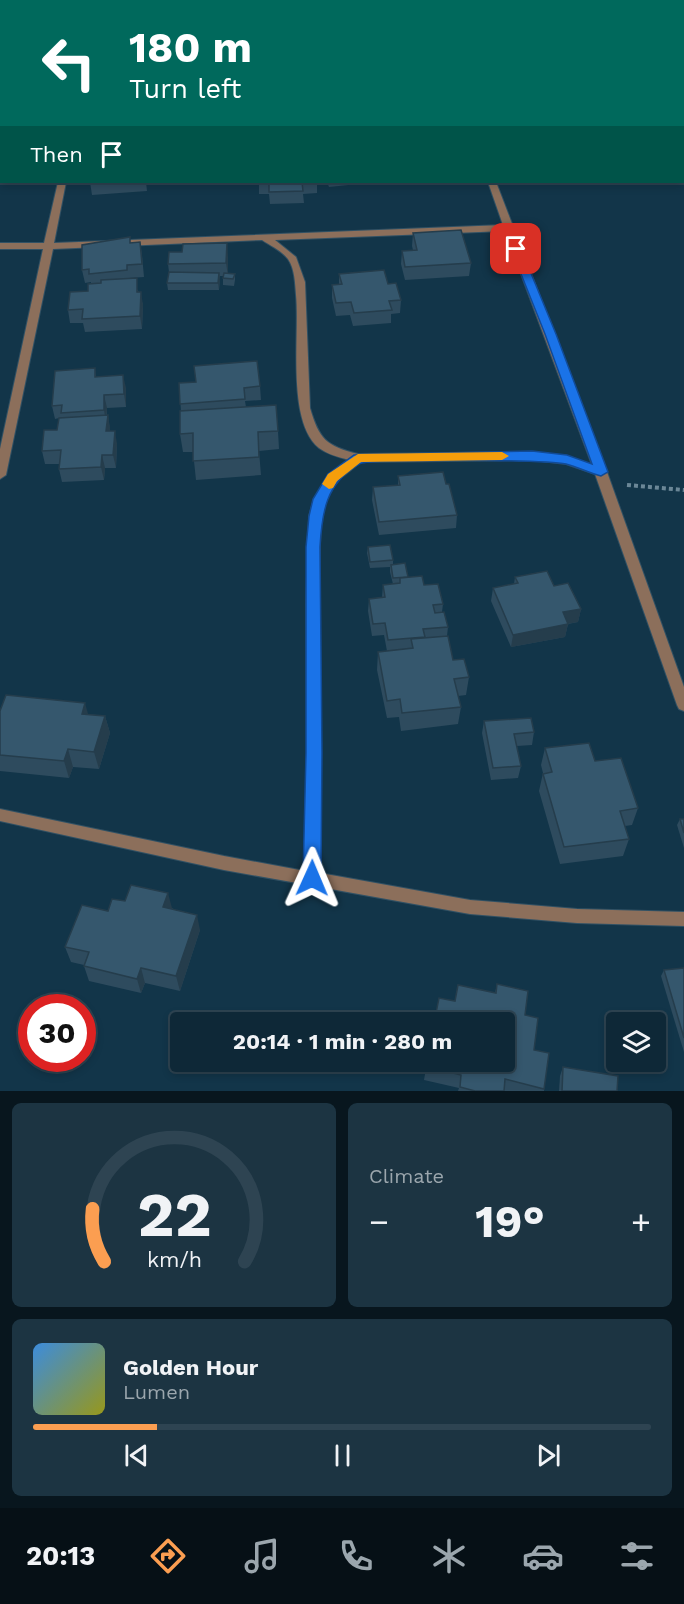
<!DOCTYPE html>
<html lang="en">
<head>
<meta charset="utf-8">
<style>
	:root { --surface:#0e2837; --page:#1c3442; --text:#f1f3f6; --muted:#9ba6ad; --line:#2e4452; --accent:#fb9e51 }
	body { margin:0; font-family:"Work Sans",sans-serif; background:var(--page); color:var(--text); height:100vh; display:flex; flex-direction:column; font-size:22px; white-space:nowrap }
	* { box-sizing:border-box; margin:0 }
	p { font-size:20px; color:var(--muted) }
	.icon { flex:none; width:33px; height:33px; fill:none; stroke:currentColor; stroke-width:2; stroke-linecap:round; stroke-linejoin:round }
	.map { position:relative; height:1091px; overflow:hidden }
	.details { display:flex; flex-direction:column; gap:12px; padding:12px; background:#08161e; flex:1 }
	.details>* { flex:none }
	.banner { position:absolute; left:0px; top:0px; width:684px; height:183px; box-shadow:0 3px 9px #0003,0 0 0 2px var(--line); background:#00695c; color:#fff; overflow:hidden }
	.buttons { position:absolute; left:606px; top:1012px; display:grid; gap:12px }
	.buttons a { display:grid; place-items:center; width:60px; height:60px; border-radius:6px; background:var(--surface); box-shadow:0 3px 9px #0003,0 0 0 2px var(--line); font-size:30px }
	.speed { position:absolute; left:18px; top:994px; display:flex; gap:12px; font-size:30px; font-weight:700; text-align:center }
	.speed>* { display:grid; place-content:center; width:78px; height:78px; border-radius:50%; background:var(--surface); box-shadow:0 3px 9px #0003,0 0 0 2px var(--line); line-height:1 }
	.speed .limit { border:9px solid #d22; background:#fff; color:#111 }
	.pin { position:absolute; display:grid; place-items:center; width:51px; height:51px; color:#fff; margin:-26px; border-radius:12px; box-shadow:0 3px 9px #0006 }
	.me { position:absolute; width:66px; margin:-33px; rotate:1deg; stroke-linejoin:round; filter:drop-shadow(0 0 4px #0008) }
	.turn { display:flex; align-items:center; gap:21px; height:126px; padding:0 30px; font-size:27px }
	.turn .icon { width:78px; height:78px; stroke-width:2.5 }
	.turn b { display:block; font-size:42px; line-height:51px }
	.then { display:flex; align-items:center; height:57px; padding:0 30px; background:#0003; gap:12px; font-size:22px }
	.big { font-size:45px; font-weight:700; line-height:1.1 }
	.details .widget { flex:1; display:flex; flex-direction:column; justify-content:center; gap:9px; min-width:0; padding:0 21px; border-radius:9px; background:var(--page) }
	.details .dial { align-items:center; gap:0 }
	.dial svg { height:156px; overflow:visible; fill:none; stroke:var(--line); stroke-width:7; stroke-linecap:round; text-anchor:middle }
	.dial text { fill:var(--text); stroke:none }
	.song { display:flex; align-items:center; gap:18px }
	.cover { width:72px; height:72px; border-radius:9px; background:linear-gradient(135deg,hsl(210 70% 55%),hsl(60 70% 35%)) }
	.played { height:6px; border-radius:3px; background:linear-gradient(90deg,var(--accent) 20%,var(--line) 20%) }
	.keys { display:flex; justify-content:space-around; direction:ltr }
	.heat { display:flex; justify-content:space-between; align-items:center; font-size:33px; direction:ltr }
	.details .tiles { flex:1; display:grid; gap:12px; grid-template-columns:1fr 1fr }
	.widget:last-child { grid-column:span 2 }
	.trip { position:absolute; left:170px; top:1012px; width:345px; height:60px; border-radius:6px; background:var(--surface); box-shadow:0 3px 9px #0003,0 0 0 2px var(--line); font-weight:700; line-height:60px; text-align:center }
	.menu { display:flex; height:96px; justify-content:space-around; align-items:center; background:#061016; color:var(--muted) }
	.menu .icon { width:42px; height:42px }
	.menu .selected { color:var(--accent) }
	.menu b { font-size:27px; color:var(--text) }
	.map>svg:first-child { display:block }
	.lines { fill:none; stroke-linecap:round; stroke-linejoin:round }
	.street-casing { stroke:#315164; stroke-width:2 }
	.path { stroke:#6b8797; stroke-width:4; stroke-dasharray:4 3; stroke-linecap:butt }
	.street { fill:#8c6f5b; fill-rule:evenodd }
	.wall { fill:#2e4b5e }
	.shaded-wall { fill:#253d4c }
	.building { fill:#35576d; stroke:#253d4c; stroke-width:1.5 }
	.route { fill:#1a73e8; stroke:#114b97; stroke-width:1.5 }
	.slow { fill:#f59e0b }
</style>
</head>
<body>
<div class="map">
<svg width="684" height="1091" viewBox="0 0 684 1091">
	<rect width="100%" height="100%" fill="#123549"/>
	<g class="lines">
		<!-- street casing -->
		<g class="street-casing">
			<g id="street">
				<rect x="226" y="0" width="8" height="2"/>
				<path d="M486,0H494V2H487Z"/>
				<rect x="0" y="79" width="2" height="5"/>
				<rect x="682" y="93" width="2" height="4"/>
				<path d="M58,182H66L54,243L503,225L488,182H496L607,472L684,687V711L679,709L677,705L595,474L566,464L532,460L361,462L337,481L326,499L321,516L318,604L321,753L320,873L470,900L577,909L684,912V926L577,923L470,914L224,870L0,821V809L224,856L305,871L307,753L306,604L309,516L314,499L329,475L349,460C338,457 327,454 319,448C286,421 300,334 296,295C295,284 295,269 288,259C282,251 271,246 262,240L53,249L6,475L0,479V449L43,249H0V243H44ZM505,231L592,465L567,456L532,452L358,454C326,446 319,439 310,408L305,282L296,257L275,240Z"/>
			</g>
		</g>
		<!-- path -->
		<path class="path" d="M627,485L684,490"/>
		<!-- street -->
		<use href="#street" class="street"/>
	</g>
	<!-- wall -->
	<g class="wall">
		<path d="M15,0H63L64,2H15Z"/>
		<rect x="147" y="0" width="32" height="2"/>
		<path d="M90,182H146L147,191L92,195Z"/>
		<path d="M259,182H317V193L303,194L304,203L270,204L269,194H259Z"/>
		<path d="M327,182H378L329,187Z"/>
		<path d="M413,233L471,263L469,276L405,280L401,264L402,251L413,250L412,246Z"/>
		<path d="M130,237V243L140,242L142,255L144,277L129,278L139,292L143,305L142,329L85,332L83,323H70L68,310L88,291L91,284V282L85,283L82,270Z"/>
		<path d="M228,256V273L235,274V280L234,286L223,285V276H220L219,290H168L167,283L169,272L168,264Z"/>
		<path d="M339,274L388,284L401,300L400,313L391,314V323L353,326L350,315L336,316L332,298V285L339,284Z"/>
		<path d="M95,368L96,377L126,388V407L107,408V415H108L110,431L117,444L116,468H105L104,480L62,482L59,469V464H45L42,451L57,430L59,418L55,419L52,406Z"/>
		<path d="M179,383L260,386L261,400L245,401L246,407L278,431L279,449L259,451L261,475L196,480L193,452H183L180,434L181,411Z"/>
		<path d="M398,476L446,484L457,515L456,528L379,535L372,500L373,487L398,485Z"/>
		<path d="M368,547L393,560V565L408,577L424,585L443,604L442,612L448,627L447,636L453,660L469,677L466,695L458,696L461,707L458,724L401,731L399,717L387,718L377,670L378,652L387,651L384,635L372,636L368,611L369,599L382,597L383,585L393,584L390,572V567L370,568L367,553Z"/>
		<path d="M515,577L581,609L578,622L568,624L565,637L511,647L491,601L493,588L514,584Z"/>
		<path d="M0,711L88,714L105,716L110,733L99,769L73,767L69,778L0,771Z"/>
		<path d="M484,721L534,732L532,745L517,746L521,766L518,778L491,780L482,733Z"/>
		<path d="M545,748L595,761L638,808L632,825L625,826L629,839L623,856L560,864L539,791L543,773L541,765Z"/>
		<path d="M680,819H684V848L677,825Z"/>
		<path d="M125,901L172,908L200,930L180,991L145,983L141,993L89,981L84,966V965L71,962L65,947Z"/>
		<path d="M684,968V1052L661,976L664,970Z"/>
		<path d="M497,984L525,1015L544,1089V1091H458L459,1088L424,1080L427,1062L455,1001L495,993Z"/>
		<path d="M563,1067L617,1091H559L560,1076Z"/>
	</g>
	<!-- shaded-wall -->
	<g class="shaded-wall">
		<path d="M227,243L228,256V276L226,263Z"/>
		<path d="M219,273L220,279L219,290L218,283Z"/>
		<path d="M141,292L143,305L142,329L140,316Z"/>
		<path d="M123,375L126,388V407L124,394Z"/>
		<path d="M104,395L107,408L106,423L104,410Z"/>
		<path d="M108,415L110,428L109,444L106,431Z"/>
		<path d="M115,431L117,444L116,468L113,455Z"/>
		<path d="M102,455L105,468L104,480L101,467Z"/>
		<path d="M581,609L578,622L560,625L563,612Z"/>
		<path d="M568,624L565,637L511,647L513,635Z"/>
		<path d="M85,703L90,721L82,714Z"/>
		<path d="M105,716L110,733L99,769L94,752Z"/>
		<path d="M68,749L73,767L69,778L64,761Z"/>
		<path d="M168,893L172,908L167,923L163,907Z"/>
		<path d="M197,915L200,930L180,991L176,976Z"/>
		<path d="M141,968L145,983L141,993L137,979Z"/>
	</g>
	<!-- building -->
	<g class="building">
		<path d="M562,0H599L600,2H562Z"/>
		<rect x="623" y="0" width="25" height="2"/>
		<path d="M269,182H302L303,191L269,192Z"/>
		<path d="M461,230L471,263L405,267L402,251L417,250L413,233Z"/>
		<path d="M130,237V243L140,242L142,264L127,265V270L89,274V269L82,270V245Z"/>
		<path d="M227,243L226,263L168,264L169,252H182L183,244Z"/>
		<path d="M384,270L388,284L396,283L401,300L389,301L392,310L354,313L351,302L336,303L332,285L342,284L339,274Z"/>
		<path d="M169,272L219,273L218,283H167Z"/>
		<path d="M224,273L235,274L233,279L223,278Z"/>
		<path d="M137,278V292H141L140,316L82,319L83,309L68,310L70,292L88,291V284L101,283V280Z"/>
		<path d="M257,361L260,386L244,388L245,399L180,404L179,383L196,382L194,366Z"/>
		<path d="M95,368V377L123,375L124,394L104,395V410L61,413L62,405L52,406L55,371Z"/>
		<path d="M276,405L278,431L258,432L259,457L193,461V433L180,434V411Z"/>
		<path d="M108,415L106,431H115L113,455H102L101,467L59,469L61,450L42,451L44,430H57L59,418Z"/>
		<path d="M443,472L446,484H449L457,515L379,522L373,487L400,485L398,476Z"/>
		<path d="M390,545L393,560L370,562L368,547Z"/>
		<path d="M405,563L408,577L393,578L391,565Z"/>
		<path d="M547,571L554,586L568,583L581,609L563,612L568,624L513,635L493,588L518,583L515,577Z"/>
		<path d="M422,576L424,585L438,584L443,604L433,605L435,613L444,612L448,627L423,629L425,637L388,640L385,623L373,624L369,599L385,597L383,585L400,583V578Z"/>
		<path d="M448,636L453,660L464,659L469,677L454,679L461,707L402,713L400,699L387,701L378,652L413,648L411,639Z"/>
		<path d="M6,695L85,703L82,714L105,716L94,752L68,749L64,761L0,755V711Z"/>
		<path d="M531,718L534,732L514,734L521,766L493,768L484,721Z"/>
		<path d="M589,743L595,761L621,758L638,808L620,811L629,839L564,847L543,774L552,772L545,748Z"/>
		<path d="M680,819H684V833Z"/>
		<path d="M131,885L168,893L163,907L197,915L176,976L141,968L137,979L84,966L89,952L65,947L82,905L108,911L112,899L125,901Z"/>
		<path d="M684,968V1038L664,970Z"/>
		<path d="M497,984L528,991L525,1015L538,1018L534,1050L549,1053L544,1089L505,1079L504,1091H475L460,1087L461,1075L426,1066L427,1062H504V1023H434L439,998L455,1001L458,985L496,993Z"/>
		<path d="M563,1067L618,1076L617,1091H562Z"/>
	</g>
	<!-- route -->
	<path class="route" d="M516,246L521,249L556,334L608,472L601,476C589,473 578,467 566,464C547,460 369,458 359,464C326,483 322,512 320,547L322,753L321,878L318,884L312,886L306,884L303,878L306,753V547L309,516L313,499L328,474L354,455L532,451L567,455L592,464L545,334L511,249Z"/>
	<!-- slow -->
	<path class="slow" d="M502,452L509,456L502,460L361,462L337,481L333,488L329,489L322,484L328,474L358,454Z"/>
</svg>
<div class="buttons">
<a><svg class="icon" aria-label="layers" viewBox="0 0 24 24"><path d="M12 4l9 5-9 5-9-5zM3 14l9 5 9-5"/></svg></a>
</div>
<div class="speed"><div class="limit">30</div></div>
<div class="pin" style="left:516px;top:249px;background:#d93025"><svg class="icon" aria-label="arrive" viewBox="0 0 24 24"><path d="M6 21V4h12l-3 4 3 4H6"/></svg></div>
<svg class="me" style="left:312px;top:878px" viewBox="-20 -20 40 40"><path d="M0-17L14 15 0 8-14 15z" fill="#1a73e8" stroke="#fff" stroke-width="4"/></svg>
<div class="trip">20:14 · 1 min · 280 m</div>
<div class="banner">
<div class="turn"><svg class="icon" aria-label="left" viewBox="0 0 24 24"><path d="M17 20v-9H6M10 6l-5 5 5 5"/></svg><div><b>180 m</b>Turn left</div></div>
<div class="then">Then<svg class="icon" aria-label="arrive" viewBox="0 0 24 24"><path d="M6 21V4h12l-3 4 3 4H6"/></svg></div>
</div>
</div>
<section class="details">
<div class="tiles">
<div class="widget dial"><svg viewBox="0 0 100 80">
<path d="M14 69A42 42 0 1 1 86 69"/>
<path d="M14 69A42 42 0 0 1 8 42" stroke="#fb9e51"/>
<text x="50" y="56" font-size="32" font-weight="700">22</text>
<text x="50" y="72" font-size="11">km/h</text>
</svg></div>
<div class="widget"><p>Climate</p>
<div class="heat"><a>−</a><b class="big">19°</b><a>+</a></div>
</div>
<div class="widget">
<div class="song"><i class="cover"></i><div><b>Golden Hour</b><p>Lumen</p></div></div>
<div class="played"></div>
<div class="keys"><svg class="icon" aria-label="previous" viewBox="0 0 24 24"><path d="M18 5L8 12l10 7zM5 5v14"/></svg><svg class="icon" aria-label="pause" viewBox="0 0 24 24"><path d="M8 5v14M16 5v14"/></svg><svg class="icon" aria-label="next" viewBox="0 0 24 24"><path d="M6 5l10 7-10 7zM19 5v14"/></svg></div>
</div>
</div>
</section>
<nav class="menu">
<b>20:13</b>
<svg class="icon selected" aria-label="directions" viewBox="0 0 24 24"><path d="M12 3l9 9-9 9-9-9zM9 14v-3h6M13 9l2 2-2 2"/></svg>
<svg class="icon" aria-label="music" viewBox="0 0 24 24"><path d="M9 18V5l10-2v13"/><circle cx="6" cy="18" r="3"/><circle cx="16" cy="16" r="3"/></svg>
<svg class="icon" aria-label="phone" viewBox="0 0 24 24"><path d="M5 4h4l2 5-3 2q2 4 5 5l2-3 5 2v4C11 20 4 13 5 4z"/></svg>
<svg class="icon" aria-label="climate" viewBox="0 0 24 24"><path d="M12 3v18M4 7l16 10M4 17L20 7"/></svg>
<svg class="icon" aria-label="car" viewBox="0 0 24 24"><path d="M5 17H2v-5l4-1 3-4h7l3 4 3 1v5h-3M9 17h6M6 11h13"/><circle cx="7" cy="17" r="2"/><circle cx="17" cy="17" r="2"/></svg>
<svg class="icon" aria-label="filters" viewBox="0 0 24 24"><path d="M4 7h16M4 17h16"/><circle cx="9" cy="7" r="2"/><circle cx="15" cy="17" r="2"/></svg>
</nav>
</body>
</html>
